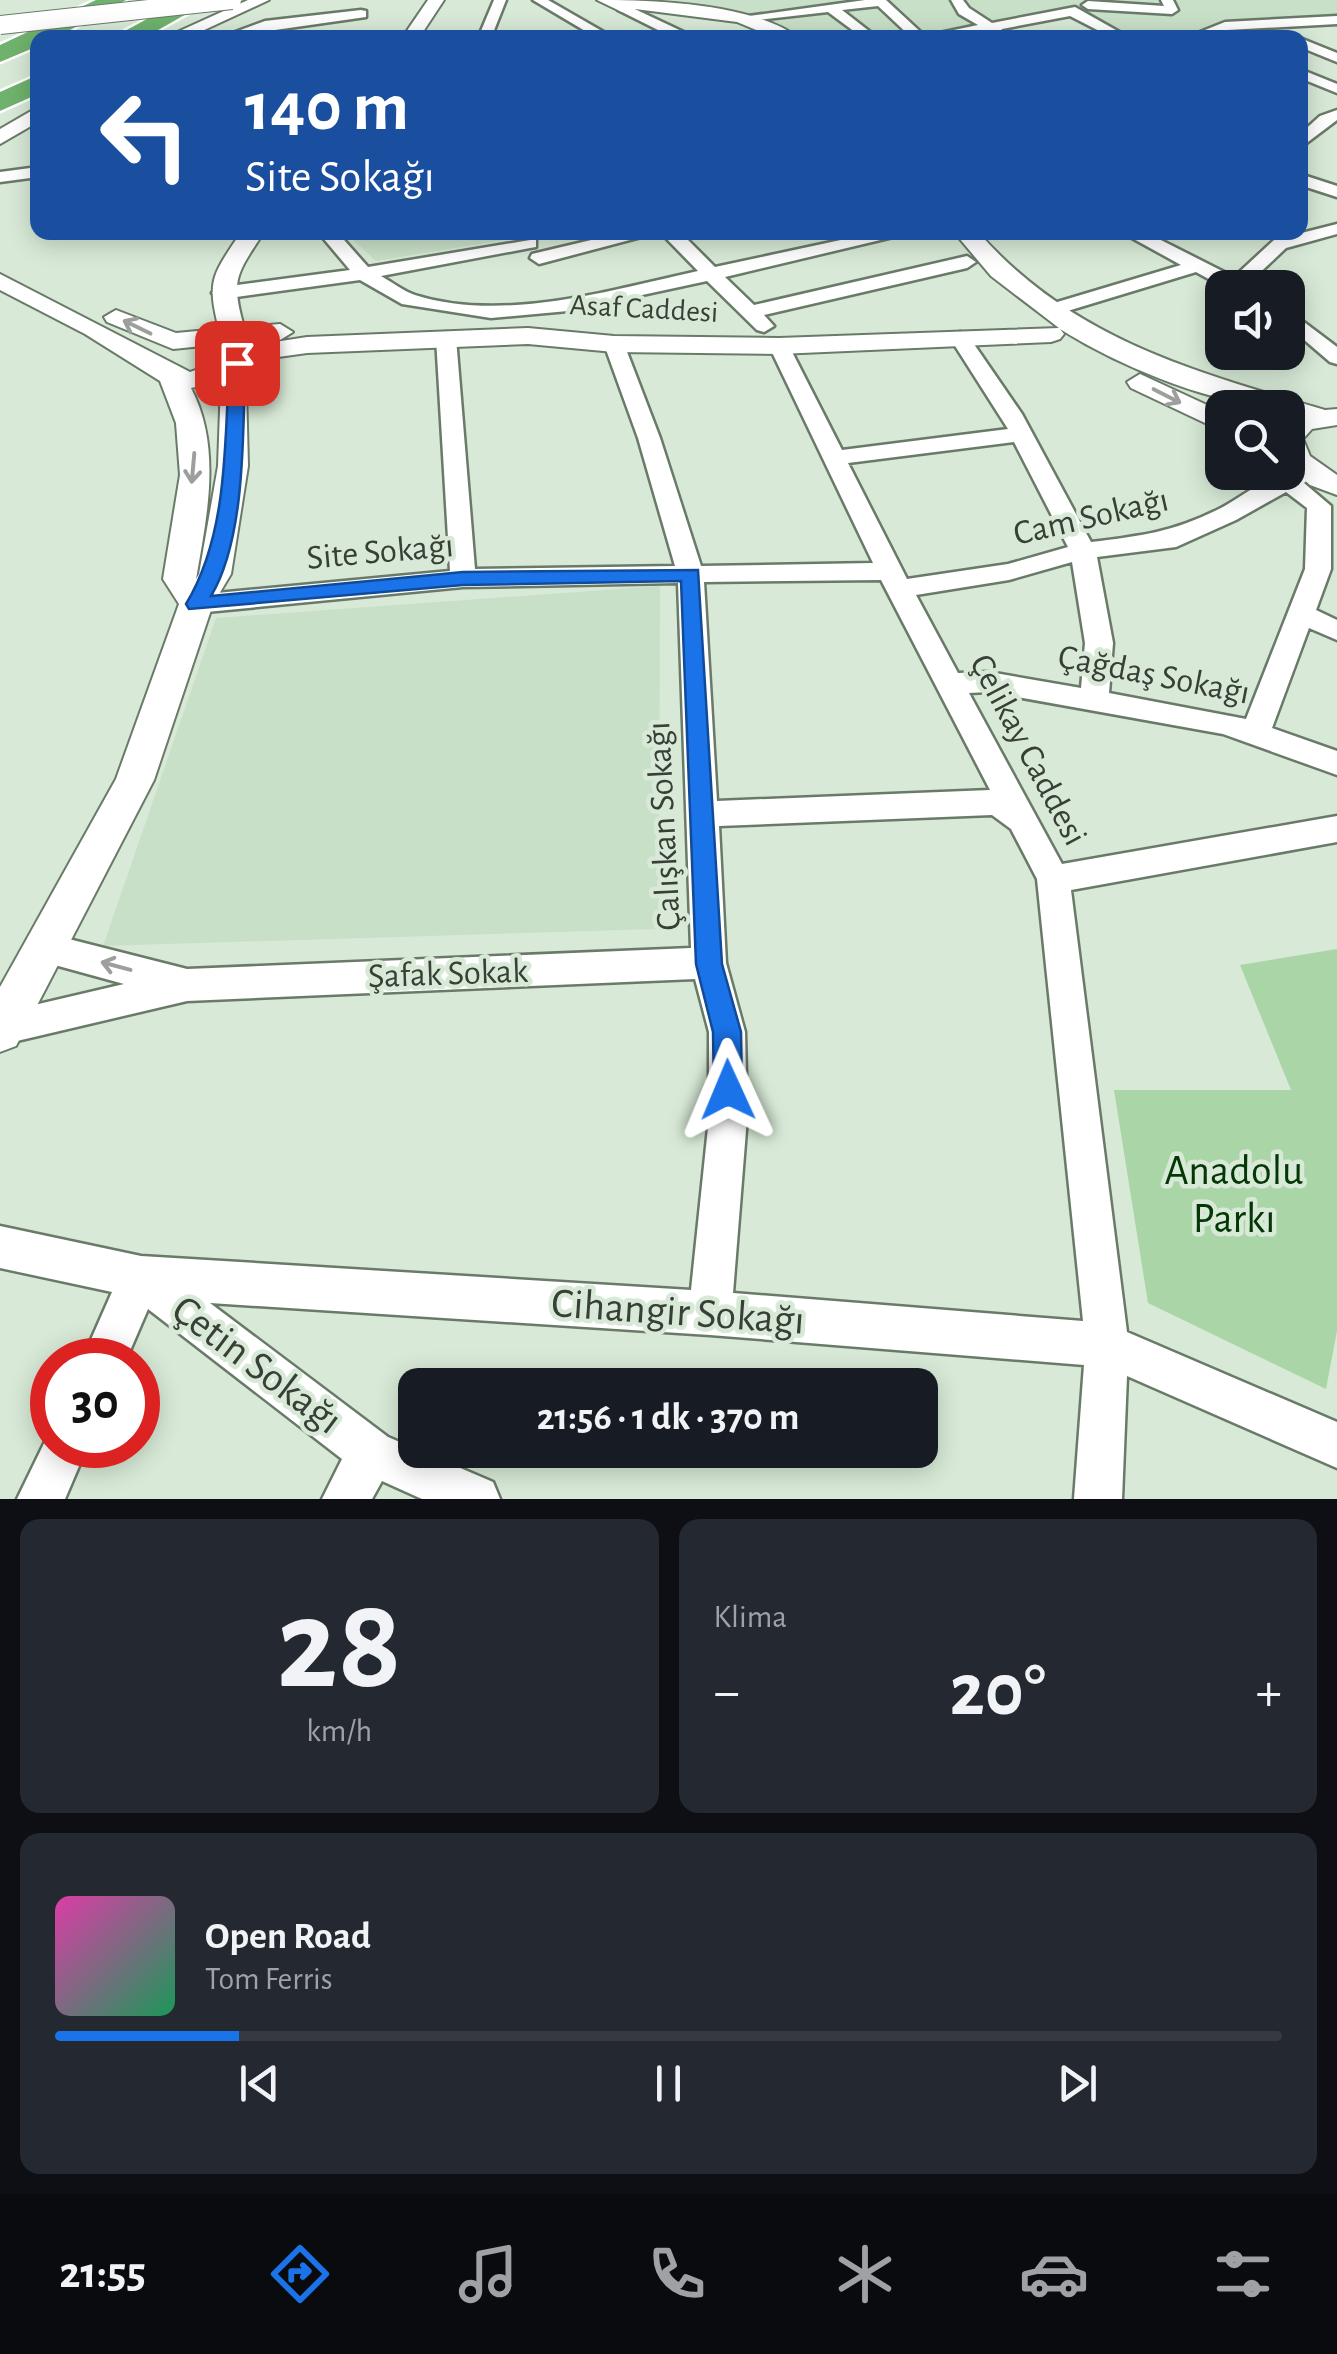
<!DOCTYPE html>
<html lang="tr">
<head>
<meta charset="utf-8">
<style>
	:root { --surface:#171b24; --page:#242831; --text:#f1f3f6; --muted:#9ea1a6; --line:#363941; --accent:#1a73e8 }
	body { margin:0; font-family:"Alegreya Sans",sans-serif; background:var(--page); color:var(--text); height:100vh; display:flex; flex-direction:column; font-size:38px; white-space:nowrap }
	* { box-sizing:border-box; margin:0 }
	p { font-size:32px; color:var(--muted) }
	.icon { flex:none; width:55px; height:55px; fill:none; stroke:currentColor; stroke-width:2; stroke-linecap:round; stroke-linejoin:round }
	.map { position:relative; height:1499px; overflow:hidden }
	.side { display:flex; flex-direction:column; gap:20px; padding:20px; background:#0d0f14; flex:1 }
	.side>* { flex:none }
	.hud { position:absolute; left:30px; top:30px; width:1278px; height:210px; border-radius:20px; box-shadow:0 5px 25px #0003; background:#1a4fa0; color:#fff; overflow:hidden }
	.tools { position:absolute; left:1205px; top:270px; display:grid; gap:20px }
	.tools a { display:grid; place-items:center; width:100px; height:100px; border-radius:20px; background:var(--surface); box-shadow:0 5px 25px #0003; font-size:50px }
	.speed { position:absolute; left:30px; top:1338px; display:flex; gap:20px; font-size:50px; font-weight:700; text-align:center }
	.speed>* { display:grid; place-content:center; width:130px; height:130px; border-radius:50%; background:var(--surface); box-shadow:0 5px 25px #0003; line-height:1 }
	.speed .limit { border:15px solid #d22; background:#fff; color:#111 }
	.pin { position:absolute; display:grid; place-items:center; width:85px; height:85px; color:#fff; margin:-42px; border-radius:20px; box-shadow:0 5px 15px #0006 }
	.me { position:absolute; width:110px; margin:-55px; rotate:359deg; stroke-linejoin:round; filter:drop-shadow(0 0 8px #0008) }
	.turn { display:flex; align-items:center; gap:35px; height:210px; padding:0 50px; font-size:45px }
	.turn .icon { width:130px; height:130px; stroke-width:2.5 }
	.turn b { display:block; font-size:70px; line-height:85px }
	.big { font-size:75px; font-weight:700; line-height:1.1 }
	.side .tile { flex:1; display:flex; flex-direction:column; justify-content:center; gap:15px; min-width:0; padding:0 35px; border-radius:20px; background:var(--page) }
	.side .dial { align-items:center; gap:0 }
	.dial b { font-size:130px; line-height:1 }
	.song { display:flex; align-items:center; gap:30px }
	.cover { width:120px; height:120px; border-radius:15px; background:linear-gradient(135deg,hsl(320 70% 55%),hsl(150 70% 35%)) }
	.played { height:10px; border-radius:5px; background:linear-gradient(90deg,var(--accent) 15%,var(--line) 15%) }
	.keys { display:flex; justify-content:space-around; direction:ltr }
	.heat { display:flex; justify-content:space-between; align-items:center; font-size:55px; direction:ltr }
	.side .tiles { flex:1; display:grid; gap:20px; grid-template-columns:1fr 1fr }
	.tile:last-child { grid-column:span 2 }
	.trip { position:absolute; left:398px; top:1368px; width:540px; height:100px; border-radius:20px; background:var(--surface); box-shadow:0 5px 25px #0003; font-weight:700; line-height:100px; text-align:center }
	.menu { display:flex; height:160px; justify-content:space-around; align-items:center; background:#090b0e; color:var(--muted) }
	.menu .icon { width:70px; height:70px }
	.menu .current { color:var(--accent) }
	.menu b { font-size:45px; color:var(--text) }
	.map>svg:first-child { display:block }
	.built { fill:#c9e0c8 }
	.green { fill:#aad5a7 }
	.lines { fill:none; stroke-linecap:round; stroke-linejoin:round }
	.minor-casing { stroke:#6a7a69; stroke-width:5 }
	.tertiary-casing { stroke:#6a7a69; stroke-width:4 }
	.motorway-casing { stroke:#fff; stroke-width:5 }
	.minor { fill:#fff; fill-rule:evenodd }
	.tertiary { fill:#fff; fill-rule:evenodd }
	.motorway { fill:#6fb26d; fill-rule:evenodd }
	.tertiary-bridge-casing { stroke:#6a7a69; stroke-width:20; stroke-linecap:butt }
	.tertiary-bridge { stroke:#fff; stroke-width:18 }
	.oneway { stroke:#9c9f9b }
	.route { fill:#1a73e8; stroke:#114b97; stroke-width:2.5 }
	.labels { text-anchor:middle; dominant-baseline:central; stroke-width:9; stroke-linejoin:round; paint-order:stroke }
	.far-street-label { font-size:30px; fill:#383f37; stroke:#d8ead7 }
	.street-label { font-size:35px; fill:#383f37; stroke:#d8ead7 }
	.near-park-label { font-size:42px; fill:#033706; stroke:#d8ead7 }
	.near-street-label { font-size:42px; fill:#383f37; stroke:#d8ead7 }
</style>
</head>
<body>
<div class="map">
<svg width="1337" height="1499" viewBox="0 0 1337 1499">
	<rect width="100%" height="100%" fill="#d8ead7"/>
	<!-- built -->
	<g class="built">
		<path d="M617,0H1337V27L1320,20L1268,23L1193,37H1127L1072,13L942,37L788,38L743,21L637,7Z"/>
		<path d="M501,233L504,240L376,261L346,233Z"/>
		<path d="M660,586L659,929L103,946L216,618Z"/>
	</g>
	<!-- green -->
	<path class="green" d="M1337,949V1331L1326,1389L1148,1303L1114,1090H1291L1240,965Z"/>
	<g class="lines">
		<!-- minor casing -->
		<g class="minor-casing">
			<g id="minor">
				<path d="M494,0H506L491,38H478Z"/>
				<path d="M533,0H548L614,38H597Z"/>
				<path d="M865,0H886L925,36L978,25L959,14L951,0H963L969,8L992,23L1075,7L1130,38H1113L1070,16L1002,29L997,35C986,31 930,38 912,38L878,6L842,10L878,38H863L828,12L740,22L734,18Z"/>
				<path d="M1161,0H1173L1178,10L1172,14L1088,9L1082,5L1088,1L1164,6Z"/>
				<path d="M622,3L690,35L691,38H674L618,10L616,7Z"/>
				<path d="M361,10L366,11V17L219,38L265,21Z"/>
				<path d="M1337,16V24L1227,30L1205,38H1185L1225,22Z"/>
				<path d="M1300,38L1337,53V62L1300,47Z"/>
				<path d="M1300,69L1337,84V93L1300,78Z"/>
				<path d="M1337,110V120L1300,148V134L1320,116Z"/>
				<path d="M38,167V177L0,182V172Z"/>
				<path d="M1300,174L1337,186V197L1300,185Z"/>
				<path d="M1337,224V234L1286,248L1248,284L1250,288H1225L1196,272L1051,316L1041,310L1044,306L1181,265L1121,232H1145L1234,277L1274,240Z"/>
				<path d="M318,232H337L368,267L536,239V247L530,248L381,276C392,282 403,291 415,295C503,323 611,290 698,271L660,232H680L715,267L878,232H914L725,277L754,305L967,256L976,262L967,268L764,315L774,326L764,332L757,330L707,281L568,311L491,318L402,304L360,280L222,299L212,293L222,287L350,270Z"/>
				<path d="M625,232H660L539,264L530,258L532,254Z"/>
				<path d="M1288,310L1337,347V364L1330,362L1288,326Z"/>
				<path d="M446,332L456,338L475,569L675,566L638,438L604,344L614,338L624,344L660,438L701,566L873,563L769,346L779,340L789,346L842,450L1008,429L950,338L960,332L967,334L1022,414L1091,542C1141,536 1173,532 1219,509C1244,497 1281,463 1310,470L1314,475L1304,483L1331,506V569L1316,610L1337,620V640L1309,628L1272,728L1337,751V775L1223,734L989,692L969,693L1062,864L1337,816V842L1071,890L1127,1332L1337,1422V1468L1127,1376L1122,1499H1074L1084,1365L710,1335L210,1303L388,1437L493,1482L500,1499H422L382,1481L372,1499H322L342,1459L148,1309L126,1360H82L112,1292L0,1268V1226L141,1256L691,1290L709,1118V1032L695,979L187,1001L0,1045V1013L124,984L33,959L28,948L33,937L45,933L187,969L691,948L678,583L463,587L196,613L187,610L183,604L187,598L196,595L450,571L436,338ZM1014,442L1068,547L1008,564L907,579L848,463ZM1286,492L1307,508L1305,569L1246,719L1109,693L1113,643L1097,557L1176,547L1236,520ZM1072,562L1085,643L1081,688L989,672L958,673L916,595L1009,580ZM881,580L990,790L717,801L704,582ZM992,815L1011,829L1037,879L1083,1321L733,1293L747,1118L745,1032L726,963L719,826Z"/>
				<path d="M52,1427V1445H88L65,1499H17Z"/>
			</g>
		</g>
		<!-- tertiary casing -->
		<g class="tertiary-casing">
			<g id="tertiary">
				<path d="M248,0H269L187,38H164Z"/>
				<path d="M428,0H444L419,38H402Z"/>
				<path d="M597,0C653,0 753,3 799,38H775L737,22L635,9L622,12Z"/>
				<path d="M38,107V122L0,144V129Z"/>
				<path d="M241,232H264C237,274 230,278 244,327L280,324L293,332L280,340L248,342L249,346L307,337L528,328L614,336L779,338L1059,328L991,276L954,232H978C1072,339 1192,371 1325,410L1337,409V425L1312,429L1303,439L1310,456L1337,475V495L1310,485L1288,466V422L1291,418L1288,417V408C1218,408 1119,366 1060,329L1064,334L1060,339L1051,342L779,354L614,352L528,344L307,353L264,359L250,367L246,387L248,466L231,574L213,604L154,780L16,1046L0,1052V987L116,779L179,604L163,579L180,475L176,423L160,381L85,334L0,290V274L190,372L225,359L223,344L173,349L107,322L104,317L116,310L176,333L219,329C206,279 213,275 241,232ZM221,382L218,466L199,574L196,579C207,516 222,447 191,388Z"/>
				<path d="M1140,374L1222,412V431L1131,388L1127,382Z"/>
			</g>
		</g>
		<!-- motorway casing -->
		<g class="motorway-casing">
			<g id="motorway">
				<path d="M96,0H126L55,38H38V46L0,62V45Z"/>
				<path d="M182,0H211L144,38H112Z"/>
				<path d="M38,75V94L0,111V92Z"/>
			</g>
		</g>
		<!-- minor -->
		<use href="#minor" class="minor"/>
		<!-- tertiary -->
		<use href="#tertiary" class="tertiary"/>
		<!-- motorway -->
		<use href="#motorway" class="motorway"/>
		<!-- tertiary-bridge casing -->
		<g class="tertiary-bridge-casing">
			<path id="tertiary-bridge" d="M0,25L232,0"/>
		</g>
		<!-- tertiary-bridge -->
		<use href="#tertiary-bridge" class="tertiary-bridge"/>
	</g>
	<!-- one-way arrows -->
	<defs><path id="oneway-shaft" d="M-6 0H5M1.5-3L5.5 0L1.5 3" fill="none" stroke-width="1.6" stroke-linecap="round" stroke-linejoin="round" transform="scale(2.5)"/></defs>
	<g class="oneway">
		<use href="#oneway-shaft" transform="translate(137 327) rotate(-154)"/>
		<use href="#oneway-shaft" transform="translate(1167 396) rotate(27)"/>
		<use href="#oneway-shaft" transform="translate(193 468) rotate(95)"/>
		<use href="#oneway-shaft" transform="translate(116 966) rotate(-165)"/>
	</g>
	<!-- route -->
	<path class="route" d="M237,358L245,363C243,430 246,538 211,596L463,572L698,570L722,964L741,1032L742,1090L738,1099L728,1103L718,1099L714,1090L713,1032L696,964L681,581L463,585L189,609L186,604C228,535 225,442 229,363Z"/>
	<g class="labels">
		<!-- far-street labels -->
		<g class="far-street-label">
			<text transform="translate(644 309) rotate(3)">Asaf Caddesi</text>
		</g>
		<!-- street labels -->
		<g class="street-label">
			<text transform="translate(1091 517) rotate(-13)">Cam Sokağı</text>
			<text transform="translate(380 552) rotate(-5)">Site Sokağı</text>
			<text transform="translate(1154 675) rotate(11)">Çağdaş Sokağı</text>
			<text transform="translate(1028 750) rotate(62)">Çelikay Caddesi</text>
			<text transform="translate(664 826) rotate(-93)">Çalışkan Sokağı</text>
			<text transform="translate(448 974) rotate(-2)">Şafak Sokak</text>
		</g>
		<!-- near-park labels -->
		<g class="near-park-label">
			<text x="1234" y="1171">Anadolu<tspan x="1234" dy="48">Parkı</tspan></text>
		</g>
		<!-- near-street labels -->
		<g class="near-street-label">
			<text transform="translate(678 1312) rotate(4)">Cihangir Sokağı</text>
			<text transform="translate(257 1365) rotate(37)">Çetin Sokağı</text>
		</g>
	</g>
</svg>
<div class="tools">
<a><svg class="icon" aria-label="sound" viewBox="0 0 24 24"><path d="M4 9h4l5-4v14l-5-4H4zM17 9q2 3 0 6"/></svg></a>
<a><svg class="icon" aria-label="search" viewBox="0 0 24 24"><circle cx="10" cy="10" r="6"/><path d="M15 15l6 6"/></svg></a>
</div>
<div class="speed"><div class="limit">30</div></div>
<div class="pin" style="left:237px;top:363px;background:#d93025"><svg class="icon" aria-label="arrive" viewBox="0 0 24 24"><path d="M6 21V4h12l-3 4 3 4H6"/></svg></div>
<svg class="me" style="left:728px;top:1090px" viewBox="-20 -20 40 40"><path d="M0-17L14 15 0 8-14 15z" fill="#1a73e8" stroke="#fff" stroke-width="4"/></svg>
<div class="trip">21:56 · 1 dk · 370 m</div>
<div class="hud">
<div class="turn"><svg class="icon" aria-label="left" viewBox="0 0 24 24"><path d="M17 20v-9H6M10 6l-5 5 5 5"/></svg><div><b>140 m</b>Site Sokağı</div></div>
</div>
</div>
<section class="side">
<div class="tiles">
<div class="tile dial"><b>28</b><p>km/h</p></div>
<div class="tile"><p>Klima</p>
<div class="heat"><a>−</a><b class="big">20°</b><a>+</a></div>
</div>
<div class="tile">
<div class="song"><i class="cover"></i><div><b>Open Road</b><p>Tom Ferris</p></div></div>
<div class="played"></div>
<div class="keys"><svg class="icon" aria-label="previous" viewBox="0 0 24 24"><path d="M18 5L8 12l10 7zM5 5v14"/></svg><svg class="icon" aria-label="pause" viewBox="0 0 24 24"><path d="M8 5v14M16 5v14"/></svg><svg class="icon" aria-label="next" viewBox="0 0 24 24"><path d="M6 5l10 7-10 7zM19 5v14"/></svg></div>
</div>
</div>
</section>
<nav class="menu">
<b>21:55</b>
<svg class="icon current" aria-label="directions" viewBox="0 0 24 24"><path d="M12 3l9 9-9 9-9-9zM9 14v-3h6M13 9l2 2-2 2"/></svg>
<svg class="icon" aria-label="music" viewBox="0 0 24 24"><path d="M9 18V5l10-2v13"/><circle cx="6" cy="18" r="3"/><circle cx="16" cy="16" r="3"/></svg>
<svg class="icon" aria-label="phone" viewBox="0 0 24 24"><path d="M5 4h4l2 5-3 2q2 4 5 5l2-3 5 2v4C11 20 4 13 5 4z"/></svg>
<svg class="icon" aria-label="climate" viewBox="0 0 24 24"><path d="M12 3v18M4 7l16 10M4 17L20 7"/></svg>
<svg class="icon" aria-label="car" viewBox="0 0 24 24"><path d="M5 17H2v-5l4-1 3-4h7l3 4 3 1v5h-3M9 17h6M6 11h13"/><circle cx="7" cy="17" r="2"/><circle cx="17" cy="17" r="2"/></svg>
<svg class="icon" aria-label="filters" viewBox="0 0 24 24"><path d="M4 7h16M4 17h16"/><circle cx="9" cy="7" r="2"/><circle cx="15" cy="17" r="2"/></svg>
</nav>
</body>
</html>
